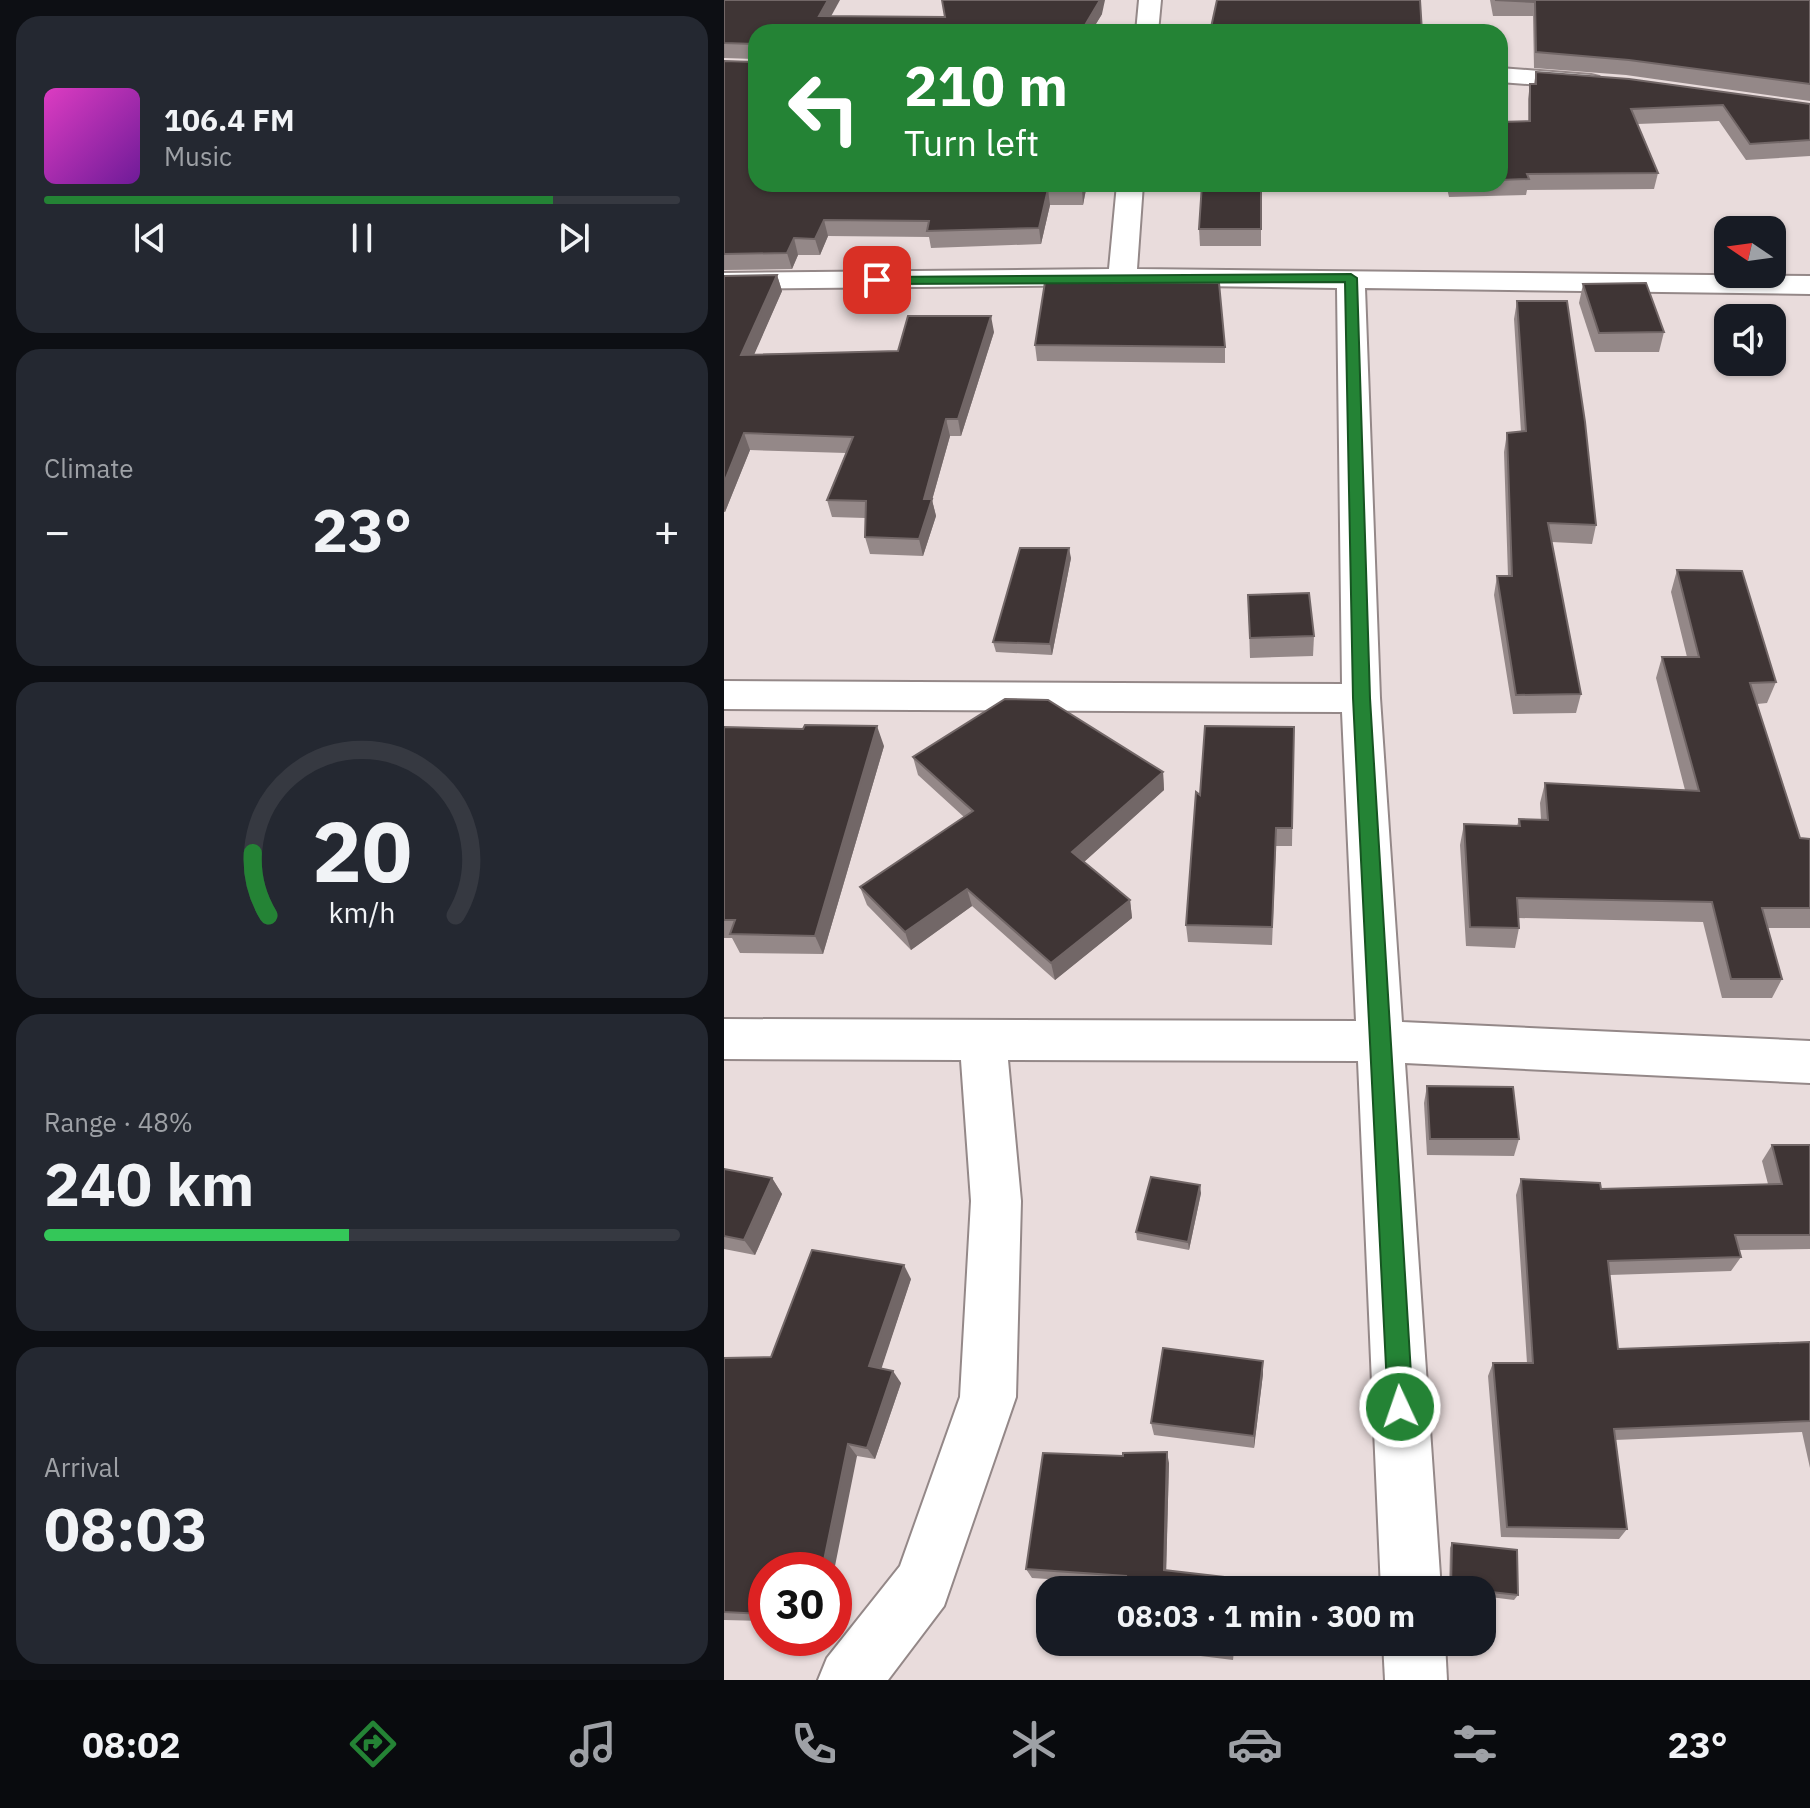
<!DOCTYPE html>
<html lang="en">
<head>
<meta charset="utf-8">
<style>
	:root { --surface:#171b24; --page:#242831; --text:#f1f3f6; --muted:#9ea1a6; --line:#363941; --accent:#248335 }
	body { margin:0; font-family:"IBM Plex Sans",sans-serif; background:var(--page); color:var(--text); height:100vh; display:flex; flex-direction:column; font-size:30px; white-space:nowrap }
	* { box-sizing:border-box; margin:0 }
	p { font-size:26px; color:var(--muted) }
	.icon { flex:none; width:44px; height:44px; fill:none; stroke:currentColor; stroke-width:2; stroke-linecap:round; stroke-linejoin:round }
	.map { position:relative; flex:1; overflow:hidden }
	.panel { display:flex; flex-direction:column; gap:16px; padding:16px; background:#0d0f14; width:724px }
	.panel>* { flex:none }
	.guide { position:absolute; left:24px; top:24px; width:760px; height:168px; border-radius:24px; box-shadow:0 2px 6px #0004; background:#248335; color:#fff; overflow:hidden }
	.needle { width:52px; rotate:283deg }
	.fabs { position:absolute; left:990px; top:216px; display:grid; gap:16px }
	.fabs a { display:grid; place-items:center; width:72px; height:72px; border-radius:16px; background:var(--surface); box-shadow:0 2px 6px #0004; font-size:40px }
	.speed { position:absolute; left:24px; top:1552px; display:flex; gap:16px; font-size:40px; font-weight:700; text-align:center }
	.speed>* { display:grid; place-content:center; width:104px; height:104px; border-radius:50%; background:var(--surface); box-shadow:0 2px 6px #0004; line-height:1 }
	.speed .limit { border:12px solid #d22; background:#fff; color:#111 }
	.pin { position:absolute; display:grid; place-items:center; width:68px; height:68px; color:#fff; margin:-34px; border-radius:16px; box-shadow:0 4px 12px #0006 }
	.me { position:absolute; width:88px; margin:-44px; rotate:357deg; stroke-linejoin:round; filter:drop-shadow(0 0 6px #0008) }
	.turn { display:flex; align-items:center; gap:28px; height:168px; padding:0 24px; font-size:36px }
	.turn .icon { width:104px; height:104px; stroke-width:2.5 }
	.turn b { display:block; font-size:56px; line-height:68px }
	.big { font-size:60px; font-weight:700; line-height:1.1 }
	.panel .tile { flex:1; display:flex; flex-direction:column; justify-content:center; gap:12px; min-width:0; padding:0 28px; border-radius:24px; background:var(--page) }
	.panel .dial { align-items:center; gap:0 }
	.dial svg { height:208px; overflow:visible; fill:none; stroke:var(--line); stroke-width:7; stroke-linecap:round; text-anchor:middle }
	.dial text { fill:var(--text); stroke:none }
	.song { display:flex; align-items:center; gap:24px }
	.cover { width:96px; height:96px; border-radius:12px; background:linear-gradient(135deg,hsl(310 70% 55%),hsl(280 70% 35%)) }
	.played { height:8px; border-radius:4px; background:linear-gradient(90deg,var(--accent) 80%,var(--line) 80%) }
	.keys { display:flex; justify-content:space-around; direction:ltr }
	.heat { display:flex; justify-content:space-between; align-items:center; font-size:44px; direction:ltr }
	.charge { height:12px; border-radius:6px; background:linear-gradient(90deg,#34c759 48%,var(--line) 0) }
	.trip { position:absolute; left:312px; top:1576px; width:460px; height:80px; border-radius:24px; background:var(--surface); box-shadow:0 2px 6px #0004; font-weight:700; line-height:80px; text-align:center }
	.menu { display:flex; height:128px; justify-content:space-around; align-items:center; background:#090b0e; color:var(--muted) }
	.menu .icon { width:56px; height:56px }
	.menu .selected { color:var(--accent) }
	.menu b { font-size:36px; color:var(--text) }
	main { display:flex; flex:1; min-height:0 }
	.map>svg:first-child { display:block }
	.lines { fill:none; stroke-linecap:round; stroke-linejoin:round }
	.minor-casing { stroke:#948888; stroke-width:4 }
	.minor { fill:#fff; fill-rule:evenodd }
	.wall { fill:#948888 }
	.shaded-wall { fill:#726767 }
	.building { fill:#3f3535; stroke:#726767; stroke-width:2 }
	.route { fill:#248335; stroke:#175522; stroke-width:2 }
</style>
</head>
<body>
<main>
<section class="panel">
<div class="tile">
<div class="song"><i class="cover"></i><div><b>106.4 FM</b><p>Music</p></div></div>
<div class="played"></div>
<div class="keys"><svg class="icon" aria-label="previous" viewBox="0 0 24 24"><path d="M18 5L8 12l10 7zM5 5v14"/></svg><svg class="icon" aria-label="pause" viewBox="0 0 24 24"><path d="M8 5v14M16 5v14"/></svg><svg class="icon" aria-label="next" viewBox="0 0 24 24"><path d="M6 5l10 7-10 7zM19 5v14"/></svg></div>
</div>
<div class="tile"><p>Climate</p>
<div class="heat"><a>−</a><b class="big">23°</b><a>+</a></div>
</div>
<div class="tile dial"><svg viewBox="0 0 100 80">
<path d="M14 69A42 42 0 1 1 86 69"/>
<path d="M14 69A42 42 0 0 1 8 45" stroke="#248335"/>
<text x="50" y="56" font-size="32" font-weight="700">20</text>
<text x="50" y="72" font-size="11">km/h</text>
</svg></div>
<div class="tile"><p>Range · 48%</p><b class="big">240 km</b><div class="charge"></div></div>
<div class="tile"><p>Arrival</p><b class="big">08:03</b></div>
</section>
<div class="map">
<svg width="1086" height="1680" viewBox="0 0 1086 1680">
	<rect width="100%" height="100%" fill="#e9dcdc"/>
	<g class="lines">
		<!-- minor casing -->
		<g class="minor-casing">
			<g id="minor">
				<path d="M415,0H437L434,32H412Z"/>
				<path d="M776,68L867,75L875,77L879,82L875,87L867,89L776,82Z"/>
				<path d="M393,184H419L413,269L1086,276V294L641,288L656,698L678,1022L1086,1041V1083L681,1063L717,1590H657L634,1061L284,1060L297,1201L292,1397L220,1606L164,1680H94L103,1658L176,1566L236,1397L247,1201L237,1060L0,1059V1019L632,1021L618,712L0,709V681L618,684L613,288L398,285L0,289V273L385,269Z"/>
				<path d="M659,1642H721L723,1680H661Z"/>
			</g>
		</g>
		<!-- minor -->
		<use href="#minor" class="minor"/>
	</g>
	<!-- wall -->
	<g class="wall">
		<path d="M0,0L107,16L221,17L378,14L367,32H32V184H363L359,205H326L317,244L207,248L205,237L104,236L96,255H74L68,269L0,270V61L30,62V59L0,58Z"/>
		<path d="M766,0H1086V101L902,75L810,68L809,16H769Z"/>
		<path d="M812,72L1086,104V156L1022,160L995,121L913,124L934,173L930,189L803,190L802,195L725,197L722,184H776V122L804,121V99L806,84H810Z"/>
		<path d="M537,184V246H476L475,229Z"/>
		<path d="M53,275L58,291L30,354L174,351L270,332L237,436H226L208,500L212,516L199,556L146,554L141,537V518L108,517L103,500L122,453L26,450L1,512H0V276Z"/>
		<path d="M859,284L940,332L935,352H871L855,303Z"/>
		<path d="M793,301L872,525L868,544L828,542L857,694L852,713L789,714L770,595L773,576H784L780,452L783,433L797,432L790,319Z"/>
		<path d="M311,345L501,347V363L313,361Z"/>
		<path d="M347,558L328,655L272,652L269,642Z"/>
		<path d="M953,570L1052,682L1043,703L1033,704L1076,838L1086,839V928H1044L1058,979L1048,998H998L979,922L795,918V928L791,948L742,946L736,845L740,824L793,826L795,819L817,820L816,803L821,783L961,790L932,678L938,657H963L947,592Z"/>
		<path d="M524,595L590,636L589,656L526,658Z"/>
		<path d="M0,727L160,746L99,954L16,953L8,938H0Z"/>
		<path d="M570,727L568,846H552L548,945L464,942L462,925L476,795Z"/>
		<path d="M189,757L439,772L440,790L360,862L406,900L408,918L331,980L248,906L187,950L143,905L136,887L240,817L194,775Z"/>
		<path d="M703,1086L795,1139L790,1156L703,1155L700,1103Z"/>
		<path d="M1048,1145H1086V1249L1015,1250L1017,1257L1007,1271L886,1275L894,1349L1086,1342V1468L1078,1432L891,1440L903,1529L895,1539L777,1537L764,1376L769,1363H803L792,1195L797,1179L877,1189L1044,1184L1038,1161Z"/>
		<path d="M0,1169L48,1178L58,1194L31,1255L0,1249Z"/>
		<path d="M477,1193L465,1250L413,1240L412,1232Z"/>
		<path d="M187,1279L157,1368L177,1383L151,1459L133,1456L42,1570V1621L0,1620V1358L47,1357Z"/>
		<path d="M539,1374L530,1448L430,1435L427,1423Z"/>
		<path d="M445,1463L442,1570L517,1579V1590H400L401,1584L308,1578L302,1569Z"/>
		<path d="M728,1543L794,1595L790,1600L758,1596V1590H725L726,1548Z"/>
		<path d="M394,1642H511L509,1660L396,1646Z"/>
	</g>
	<!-- shaded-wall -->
	<g class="shaded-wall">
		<path d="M104,0H116L99,31L95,16Z"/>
		<path d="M376,0H381L378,14L367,32H357Z"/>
		<path d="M359,184H363L359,205L358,189Z"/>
		<path d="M324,189L326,205L317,244L315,228Z"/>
		<path d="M100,220L104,236L96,255L91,239Z"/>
		<path d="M70,238L74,255L68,269L63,253Z"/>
		<path d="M53,275L58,291L23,371L17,355Z"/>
		<path d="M267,316L270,332L237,436L234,419Z"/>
		<path d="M222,419L226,436L208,500L212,516L199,556L195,539L200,499Z"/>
		<path d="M20,433L26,450L1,512L0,509V483Z"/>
		<path d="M345,548L347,558L328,655L326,644Z"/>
		<path d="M153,726L160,746L99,954L91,936Z"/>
		<path d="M439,772L440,790L351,870L348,852Z"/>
		<path d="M243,889L248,906L187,950L181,932Z"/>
		<path d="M406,900L408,918L331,980L327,963Z"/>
		<path d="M48,1178L58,1194L31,1255L20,1240Z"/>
		<path d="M476,1185L477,1193L465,1250L464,1242Z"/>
		<path d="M180,1265L187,1279L154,1379L145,1366Z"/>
		<path d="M539,1361V1374L530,1448V1436Z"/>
		<path d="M169,1371L177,1383L151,1459L143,1448Z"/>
		<path d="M124,1444L133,1456L110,1571V1570H98Z"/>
		<path d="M443,1452L445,1463L442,1578L440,1570Z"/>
	</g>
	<!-- building -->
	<g class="building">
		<path d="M0,0H104L95,16L221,17L218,0H376L357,32H32V184H359L358,189H324L315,228L203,231L205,221L100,220L91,239L70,238L63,253L0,254V61L30,62V44L0,43Z"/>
		<path d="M493,0H696L698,32H486Z"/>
		<path d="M771,0H1086V84L905,60L812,52L811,2Z"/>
		<path d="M812,72L905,79L1086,104V140L1026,144L999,105L907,109L934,173L803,174L805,179L776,180V122L806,121V84H812Z"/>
		<path d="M478,184H537V229H475Z"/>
		<path d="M53,275L17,355L174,351L184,316H267L234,419H222L200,499H208L195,539L141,537L142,501L103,500L129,437L20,433L0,483V276Z"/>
		<path d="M321,282L495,283L501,347L311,345Z"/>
		<path d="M922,283L940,332L875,333L859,284Z"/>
		<path d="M793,301H843L861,422L872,525L824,523L857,694L792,695L773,576H788L783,433L802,431Z"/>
		<path d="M296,548H345L326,644L269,642Z"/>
		<path d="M953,570L1018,571L1052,682L1026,683L1076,838L1086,839V908H1038L1058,979H1007L988,902L793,898L795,928L746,927L740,824L796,826L795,819L824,820L821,783L975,791L938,657H975Z"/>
		<path d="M585,593L590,636L526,638L524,595Z"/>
		<path d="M281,699L324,700L439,772L348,852L406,900L327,963L243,889L181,932L136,887L249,811L189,757Z"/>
		<path d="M81,725L153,726L91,936L6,934L11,920H0V727L79,729Z"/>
		<path d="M481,726L570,727L568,828H552L548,927L462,925L472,792L476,795Z"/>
		<path d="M703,1086L789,1087L795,1139H706Z"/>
		<path d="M1048,1145H1086V1235H1011L1017,1257L884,1261L894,1349L1086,1342V1421L890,1429L903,1529L783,1527L769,1363H809L797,1179L876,1183L877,1189L1058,1184Z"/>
		<path d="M0,1169L48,1178L20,1240L0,1236Z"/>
		<path d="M427,1177L476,1185L464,1242L412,1232Z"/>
		<path d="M88,1250L180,1265L145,1366L169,1371L143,1448L124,1444L98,1570H42V1614L0,1612V1358L47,1357Z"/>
		<path d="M439,1348L539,1361L530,1436L427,1423Z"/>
		<path d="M443,1452L440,1570L517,1579L516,1590H400L402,1576L302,1569L319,1453L399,1456V1453Z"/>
		<path d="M728,1543L793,1550L794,1595L758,1591V1590L727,1588Z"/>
		<path d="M416,1642H510L509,1653Z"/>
	</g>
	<!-- route -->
	<path class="route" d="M627,274L633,278L646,698L689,1407L685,1416L676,1419L668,1416L664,1407L629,698L621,282L153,284L146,280L153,277Z"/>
</svg>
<div class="fabs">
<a><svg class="needle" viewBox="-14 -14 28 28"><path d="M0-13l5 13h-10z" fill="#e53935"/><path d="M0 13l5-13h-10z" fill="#9ea1a6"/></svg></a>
<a><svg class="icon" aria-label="sound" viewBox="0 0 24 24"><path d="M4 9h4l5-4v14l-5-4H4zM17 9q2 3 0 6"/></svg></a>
</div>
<div class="speed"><div class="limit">30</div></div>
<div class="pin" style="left:153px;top:280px;background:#d93025"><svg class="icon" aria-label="arrive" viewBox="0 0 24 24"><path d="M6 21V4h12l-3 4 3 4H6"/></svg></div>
<svg class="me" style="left:676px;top:1407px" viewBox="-20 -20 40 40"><circle r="17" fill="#248335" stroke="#fff" stroke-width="3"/><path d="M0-11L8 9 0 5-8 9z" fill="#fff"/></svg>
<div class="trip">08:03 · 1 min · 300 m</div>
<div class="guide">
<div class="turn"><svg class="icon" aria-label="left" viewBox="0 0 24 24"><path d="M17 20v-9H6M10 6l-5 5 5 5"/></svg><div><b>210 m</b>Turn left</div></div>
</div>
</div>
</main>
<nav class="menu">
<b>08:02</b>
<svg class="icon selected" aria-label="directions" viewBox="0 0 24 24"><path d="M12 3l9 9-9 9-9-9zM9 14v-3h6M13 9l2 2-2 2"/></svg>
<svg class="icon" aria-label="music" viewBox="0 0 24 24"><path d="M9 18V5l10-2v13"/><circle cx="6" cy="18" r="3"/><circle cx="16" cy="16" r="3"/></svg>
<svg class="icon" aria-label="phone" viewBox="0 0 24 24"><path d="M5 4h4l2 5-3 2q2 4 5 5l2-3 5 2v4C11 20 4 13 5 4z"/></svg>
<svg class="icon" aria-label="climate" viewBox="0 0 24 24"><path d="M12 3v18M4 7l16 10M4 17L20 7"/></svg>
<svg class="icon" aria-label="car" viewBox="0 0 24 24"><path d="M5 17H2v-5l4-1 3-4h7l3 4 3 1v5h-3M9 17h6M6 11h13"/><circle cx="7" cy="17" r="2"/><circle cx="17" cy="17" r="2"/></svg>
<svg class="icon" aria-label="filters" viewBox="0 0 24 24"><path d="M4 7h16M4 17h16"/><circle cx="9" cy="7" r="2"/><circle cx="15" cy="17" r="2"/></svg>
<b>23°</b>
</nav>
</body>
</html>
